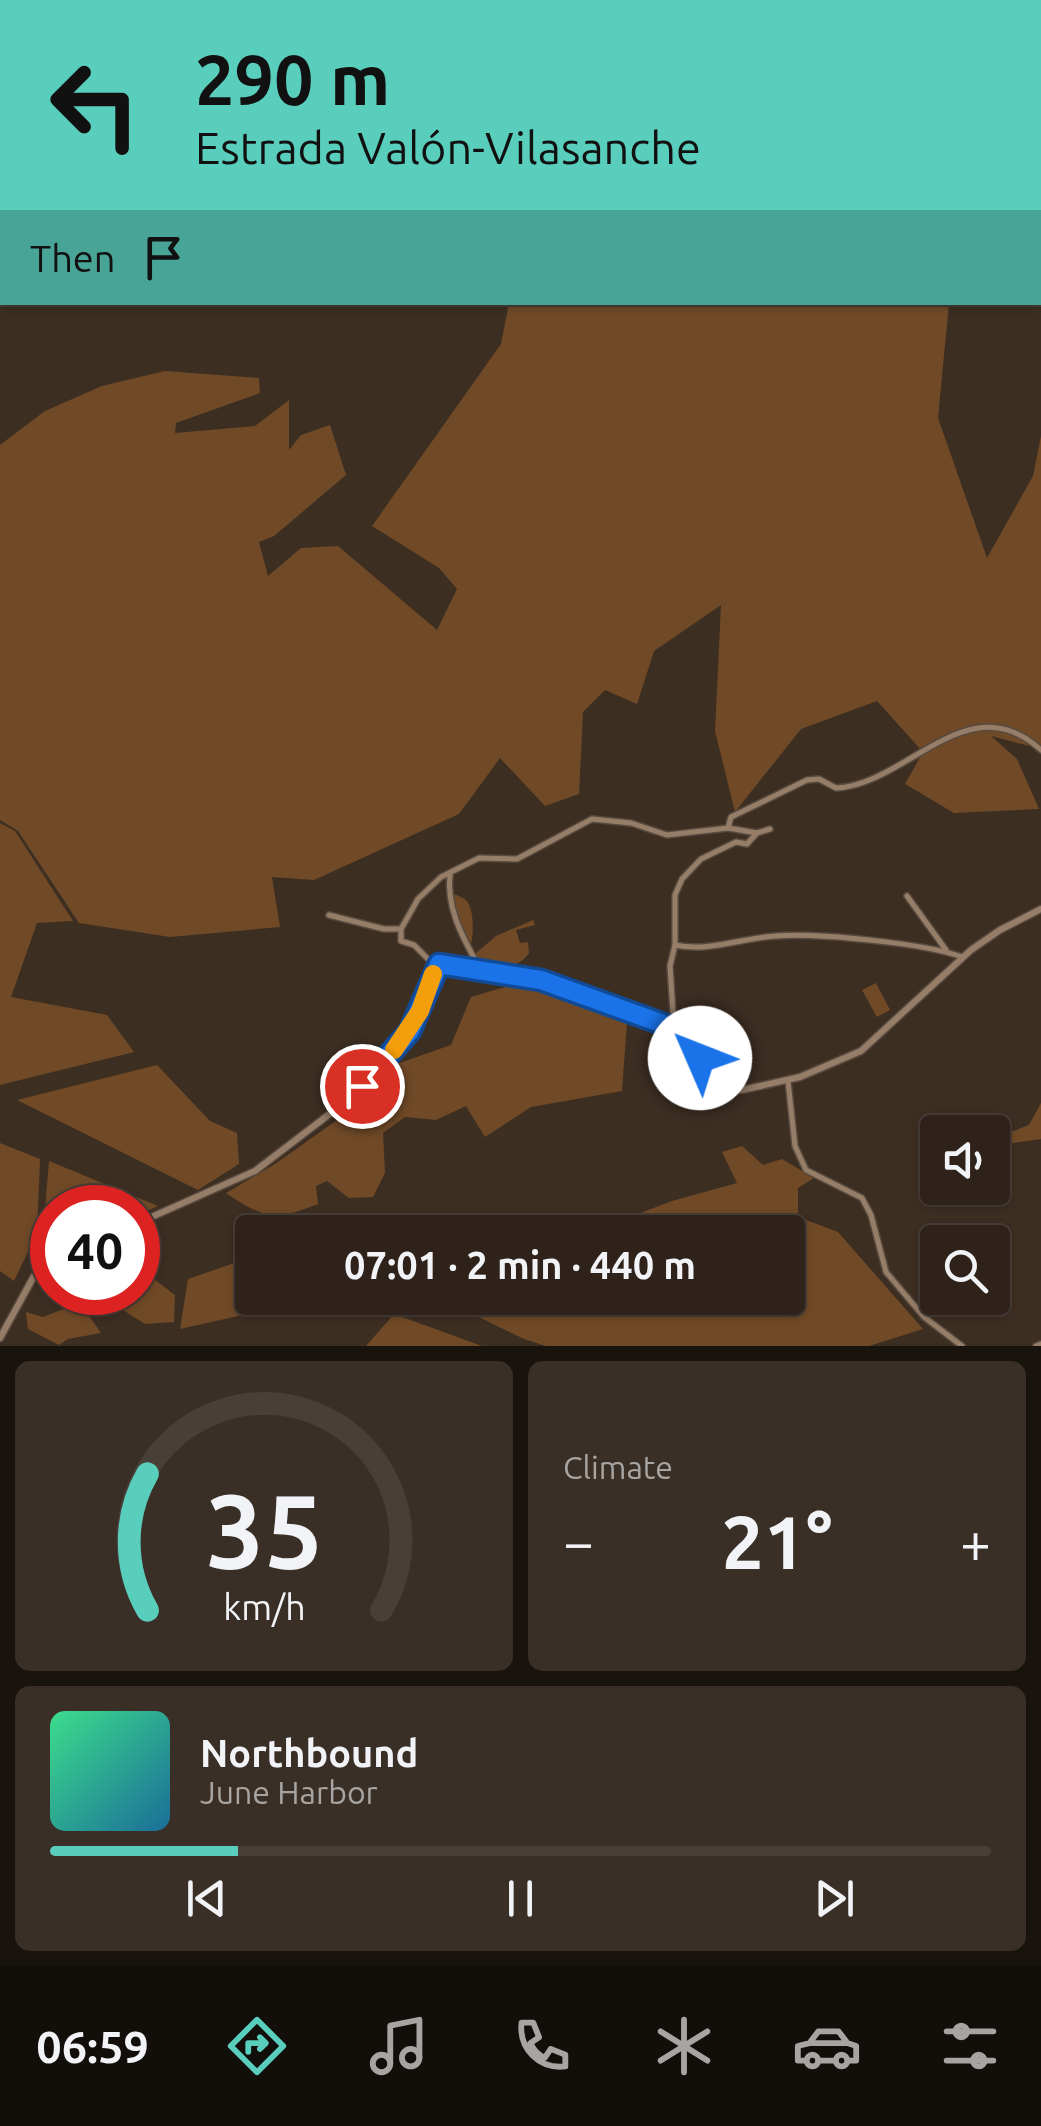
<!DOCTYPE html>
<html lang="en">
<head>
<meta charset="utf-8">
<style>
	:root { --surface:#2e221a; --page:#3a2f27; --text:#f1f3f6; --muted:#a7a4a2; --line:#493f39; --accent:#5acebc }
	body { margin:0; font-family:Ubuntu,sans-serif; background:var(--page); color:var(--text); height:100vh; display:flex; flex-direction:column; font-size:38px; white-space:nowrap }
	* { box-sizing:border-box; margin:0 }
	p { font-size:32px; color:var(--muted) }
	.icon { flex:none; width:55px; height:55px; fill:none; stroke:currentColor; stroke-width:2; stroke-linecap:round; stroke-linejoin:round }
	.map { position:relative; height:1346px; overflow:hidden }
	.details { display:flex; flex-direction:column; gap:15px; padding:15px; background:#19130e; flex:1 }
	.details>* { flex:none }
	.banner { position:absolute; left:0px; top:0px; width:1042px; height:305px; box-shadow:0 2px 8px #0004,0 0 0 2px var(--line); background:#5acebc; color:#111; overflow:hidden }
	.tools { position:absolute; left:920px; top:1115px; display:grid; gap:20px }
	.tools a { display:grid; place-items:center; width:90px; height:90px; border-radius:10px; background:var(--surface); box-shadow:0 2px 8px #0004,0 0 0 2px var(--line); font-size:50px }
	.speed { position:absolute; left:30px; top:1185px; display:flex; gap:20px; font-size:50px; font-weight:700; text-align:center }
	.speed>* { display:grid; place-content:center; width:130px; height:130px; border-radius:50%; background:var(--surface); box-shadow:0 2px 8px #0004,0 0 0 2px var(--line); line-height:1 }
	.speed .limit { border:15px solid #d22; background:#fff; color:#111 }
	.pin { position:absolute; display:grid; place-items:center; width:85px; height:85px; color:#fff; margin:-42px; border:5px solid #fff; border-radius:50%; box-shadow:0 2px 10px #0007 }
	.me { position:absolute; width:110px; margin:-55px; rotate:314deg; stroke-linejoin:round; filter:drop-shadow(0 0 8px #0008) }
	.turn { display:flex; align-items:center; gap:35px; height:210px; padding:0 30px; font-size:45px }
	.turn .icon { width:130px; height:130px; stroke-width:2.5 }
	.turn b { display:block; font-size:70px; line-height:85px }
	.then { display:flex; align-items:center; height:95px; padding:0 30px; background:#0003; gap:20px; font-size:38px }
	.big { font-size:75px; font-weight:700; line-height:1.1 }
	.details .widget { flex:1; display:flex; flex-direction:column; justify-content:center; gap:15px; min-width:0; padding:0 35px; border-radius:15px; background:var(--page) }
	.details .dial { align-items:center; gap:0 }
	.dial svg { height:260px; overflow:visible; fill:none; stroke:var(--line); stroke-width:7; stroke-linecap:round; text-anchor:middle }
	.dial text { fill:var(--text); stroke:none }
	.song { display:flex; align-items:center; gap:30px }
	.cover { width:120px; height:120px; border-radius:15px; background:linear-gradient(135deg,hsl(150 70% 55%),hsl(200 70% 35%)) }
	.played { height:10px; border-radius:5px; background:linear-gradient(90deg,var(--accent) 20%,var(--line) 20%) }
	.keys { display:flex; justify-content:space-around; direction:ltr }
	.heat { display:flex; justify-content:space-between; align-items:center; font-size:55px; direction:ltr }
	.details .tiles { flex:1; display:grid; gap:15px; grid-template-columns:1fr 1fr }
	.widget:last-child { grid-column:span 2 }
	.trip { position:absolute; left:235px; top:1215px; width:570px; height:100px; border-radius:10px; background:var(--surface); box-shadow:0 2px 8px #0004,0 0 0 2px var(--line); font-weight:700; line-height:100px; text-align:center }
	.tabs { display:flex; height:160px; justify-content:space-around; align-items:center; background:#120e0a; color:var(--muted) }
	.tabs .icon { width:70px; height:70px }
	.tabs .on { color:var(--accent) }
	.tabs b { font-size:45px; color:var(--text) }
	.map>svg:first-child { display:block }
	.green { fill:#704a27 }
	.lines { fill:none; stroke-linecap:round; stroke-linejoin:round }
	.minor-casing { stroke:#584a3f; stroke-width:8 }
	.tertiary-casing { stroke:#584a3f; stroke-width:9 }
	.minor { stroke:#957d68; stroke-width:5 }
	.tertiary { stroke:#957d68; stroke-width:6 }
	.route-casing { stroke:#114b97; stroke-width:25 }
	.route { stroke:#1a73e8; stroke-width:18 }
	.slow { stroke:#f59e0b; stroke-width:18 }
</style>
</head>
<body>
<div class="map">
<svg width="1041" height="1346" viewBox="0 0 1041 1346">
	<rect width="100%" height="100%" fill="#3d2e22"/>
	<!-- green -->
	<g class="green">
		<path d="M688,0H900L907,2H690Z"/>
		<path d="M509,303H949L938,418L987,558L1033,476L1041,436V749L991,736L1017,759L1039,809L954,813L905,784L923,752L877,701L801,729L735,812L715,731L721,605L654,651L637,704L605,690L583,712L579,794L545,806L500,758L459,814L314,880L272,877L280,927L170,937L79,923L18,831L0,820V445L45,411L102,386L165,371L259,378L260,393L176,423L175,433L255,426L289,400V450L301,435L330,425L346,475L274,536L259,542L268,576L301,548L338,546L437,630L457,589L439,568L372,526L501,344Z"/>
		<path d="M0,823L15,831L73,921L37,923L11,997L107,1015L134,1052L0,1085Z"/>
		<path d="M452,893C455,895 465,898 467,901C474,911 474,934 471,944L464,937Z"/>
		<path d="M533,920L535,925L516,930L520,943L528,942L529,953C515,972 501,966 479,963L475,954L496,936Z"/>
		<path d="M518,983L627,1022L622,1091L531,1107L485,1137L466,1106L436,1120L405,1117L383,1133L385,1173L373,1197L349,1198L327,1181L316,1186L318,1204C275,1221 264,1219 226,1193L275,1164L361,1103L391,1066L451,1045L471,997Z"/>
		<path d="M876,983L890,1010L877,1017L862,990Z"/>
		<path d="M157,1065L210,1121L237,1133L239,1164L198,1190L17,1100Z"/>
		<path d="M1041,1103V1139L1006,1144L993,1156V1139L1029,1125Z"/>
		<path d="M0,1143L40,1159L37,1233L14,1281L0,1271Z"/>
		<path d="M742,1146L763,1165L782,1159L814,1178L798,1188V1217L838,1232L923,1329L869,1346H546L524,1339L440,1298H788V1232H466L525,1223H614L672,1201L737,1183L722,1152Z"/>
		<path d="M49,1161L158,1206L138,1215V1208H52V1255L36,1266L31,1261L44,1222Z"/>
		<path d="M140,1231L147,1274L175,1295L174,1322L145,1324L96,1293L138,1292Z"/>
		<path d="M252,1257V1298H305L300,1302L180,1329L188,1279Z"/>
		<path d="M69,1307H83L101,1333L68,1339L59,1345L28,1329L26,1312L43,1317Z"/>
		<path d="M394,1314L482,1346H366Z"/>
	</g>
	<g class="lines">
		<!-- minor casing -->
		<g class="minor-casing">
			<g id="minor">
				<path d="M770,829L757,833L728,828L731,817L807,780L819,779L836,788C907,785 968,683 1041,750"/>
				<path d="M450,874C446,910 464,939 480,969"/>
				<path d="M907,896L946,950"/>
				<path d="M329,915L384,929H401V941L414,945L436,967"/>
				<path d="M401,929L418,899L441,877L479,858L517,859L592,819L631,823L667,835L728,828"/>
				<path d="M675,945C710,952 741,938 776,936C816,933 925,943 962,957"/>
				<path d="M674,1028L670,966L675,945V895L682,879L701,859L736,842L747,844L757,833"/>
				<path d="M788,1081L795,1146L806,1170L862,1198L871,1215L886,1272L924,1317L962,1346"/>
				<path d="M1036,1346L1041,1344"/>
			</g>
		</g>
		<!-- tertiary casing -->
		<g class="tertiary-casing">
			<g id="tertiary">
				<path d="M138,1223L255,1171L344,1103L410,1031L439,965L541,980L661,1022L689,1040L721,1084L730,1090H742L800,1077L861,1051L971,950L1000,930L1041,909"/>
				<path d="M0,1338L34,1276L52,1262"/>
			</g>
		</g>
		<!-- minor -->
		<use href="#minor" class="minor"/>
		<!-- tertiary -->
		<use href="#tertiary" class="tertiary"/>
	</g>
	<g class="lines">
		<!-- route casing -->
		<g class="route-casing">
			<path id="route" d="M362,1086L410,1031L439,964L541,980L674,1028L688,1040L700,1058"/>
		</g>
		<!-- route -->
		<use href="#route" class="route"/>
		<!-- slow -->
		<path class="slow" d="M394,1050L420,1011L433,974"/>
	</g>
</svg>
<div class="tools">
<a><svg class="icon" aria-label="sound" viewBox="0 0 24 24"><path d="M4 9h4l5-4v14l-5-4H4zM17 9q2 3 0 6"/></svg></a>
<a><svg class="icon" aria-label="search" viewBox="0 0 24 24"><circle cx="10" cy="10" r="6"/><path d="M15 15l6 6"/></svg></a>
</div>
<div class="speed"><div class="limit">40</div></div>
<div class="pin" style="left:362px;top:1086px;background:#d93025"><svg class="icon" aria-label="arrive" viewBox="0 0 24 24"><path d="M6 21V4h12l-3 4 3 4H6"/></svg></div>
<svg class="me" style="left:700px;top:1058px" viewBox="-20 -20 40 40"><circle r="19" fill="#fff"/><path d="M0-13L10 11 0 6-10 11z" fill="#1a73e8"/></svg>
<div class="trip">07:01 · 2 min · 440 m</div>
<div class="banner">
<div class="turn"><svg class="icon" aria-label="left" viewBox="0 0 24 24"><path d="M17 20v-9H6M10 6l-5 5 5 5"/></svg><div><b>290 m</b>Estrada Valón-Vilasanche</div></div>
<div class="then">Then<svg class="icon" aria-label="arrive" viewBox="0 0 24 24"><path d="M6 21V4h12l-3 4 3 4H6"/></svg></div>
</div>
</div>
<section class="details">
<div class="tiles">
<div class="widget dial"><svg viewBox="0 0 100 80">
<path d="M14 69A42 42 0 1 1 86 69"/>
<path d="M14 69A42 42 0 0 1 14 27" stroke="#5acebc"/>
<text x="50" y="56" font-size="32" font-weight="700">35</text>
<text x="50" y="72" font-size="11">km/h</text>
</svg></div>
<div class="widget"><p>Climate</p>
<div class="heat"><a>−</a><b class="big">21°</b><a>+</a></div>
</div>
<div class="widget">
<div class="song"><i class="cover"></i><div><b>Northbound</b><p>June Harbor</p></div></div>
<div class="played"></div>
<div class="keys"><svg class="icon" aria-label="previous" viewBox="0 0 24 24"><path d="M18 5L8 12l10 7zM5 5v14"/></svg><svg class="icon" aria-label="pause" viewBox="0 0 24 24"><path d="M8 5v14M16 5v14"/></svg><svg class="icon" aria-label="next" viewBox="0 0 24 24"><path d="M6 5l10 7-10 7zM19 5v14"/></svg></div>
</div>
</div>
</section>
<nav class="tabs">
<b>06:59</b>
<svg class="icon on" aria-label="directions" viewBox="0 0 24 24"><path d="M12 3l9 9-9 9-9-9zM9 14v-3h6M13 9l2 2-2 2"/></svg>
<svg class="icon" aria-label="music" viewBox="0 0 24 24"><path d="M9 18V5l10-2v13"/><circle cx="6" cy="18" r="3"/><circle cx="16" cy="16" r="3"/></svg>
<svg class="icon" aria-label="phone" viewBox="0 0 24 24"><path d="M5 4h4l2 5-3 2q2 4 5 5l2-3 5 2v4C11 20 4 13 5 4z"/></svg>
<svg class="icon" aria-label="climate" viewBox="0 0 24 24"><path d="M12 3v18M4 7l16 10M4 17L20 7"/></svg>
<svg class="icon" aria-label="car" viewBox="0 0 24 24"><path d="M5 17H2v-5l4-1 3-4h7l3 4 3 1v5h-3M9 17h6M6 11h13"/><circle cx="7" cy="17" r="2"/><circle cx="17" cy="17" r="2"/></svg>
<svg class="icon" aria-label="filters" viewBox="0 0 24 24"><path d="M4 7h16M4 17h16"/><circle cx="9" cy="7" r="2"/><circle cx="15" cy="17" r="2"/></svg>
</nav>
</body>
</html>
